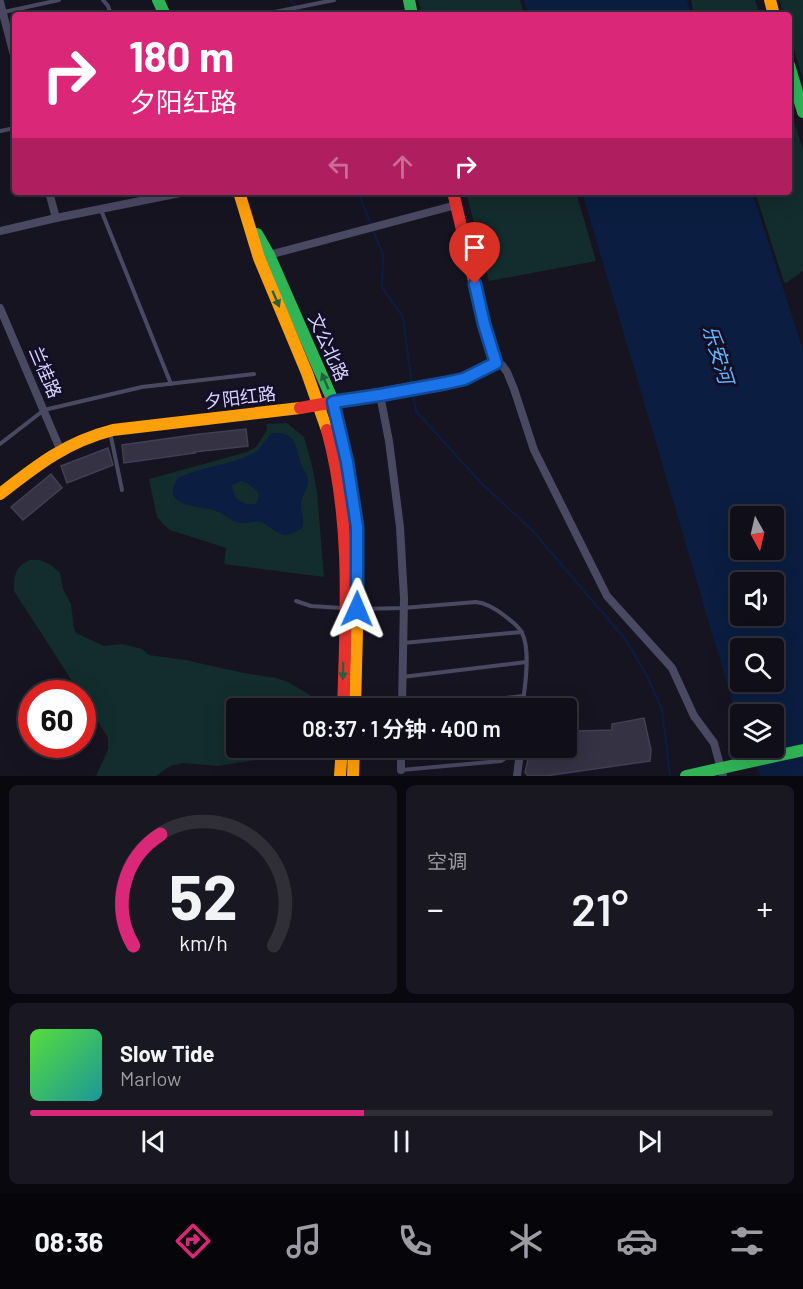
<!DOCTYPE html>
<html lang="zh">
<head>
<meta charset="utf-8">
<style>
	:root { --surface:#100f19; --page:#191822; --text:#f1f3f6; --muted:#9c9ca2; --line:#302f38; --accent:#db2777 }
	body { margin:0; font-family:Barlow,"Noto Sans SC",sans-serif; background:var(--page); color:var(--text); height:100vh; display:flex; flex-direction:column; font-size:22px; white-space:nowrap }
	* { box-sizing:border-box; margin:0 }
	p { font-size:20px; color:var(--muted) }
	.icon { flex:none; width:33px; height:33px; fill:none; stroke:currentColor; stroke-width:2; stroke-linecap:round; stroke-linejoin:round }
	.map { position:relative; height:776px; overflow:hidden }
	.side { display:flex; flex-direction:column; gap:9px; padding:9px; background:#09080e; flex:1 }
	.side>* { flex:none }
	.top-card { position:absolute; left:12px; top:12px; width:780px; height:183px; border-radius:6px; box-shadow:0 6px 24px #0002,0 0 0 2px var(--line); background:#db2777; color:#fff; overflow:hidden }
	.needle { width:39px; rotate:172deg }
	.fabs { position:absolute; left:730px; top:506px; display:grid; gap:12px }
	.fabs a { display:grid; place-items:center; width:54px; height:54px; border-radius:6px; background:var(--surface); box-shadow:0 6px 24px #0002,0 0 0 2px var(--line); font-size:30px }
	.speed { position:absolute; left:18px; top:680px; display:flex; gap:12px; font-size:30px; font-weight:700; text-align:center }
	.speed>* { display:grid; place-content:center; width:78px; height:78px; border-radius:50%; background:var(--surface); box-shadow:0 6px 24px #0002,0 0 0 2px var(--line); line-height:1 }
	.speed .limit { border:9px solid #d22; background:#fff; color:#111 }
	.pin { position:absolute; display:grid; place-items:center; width:51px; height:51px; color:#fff; margin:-62px -26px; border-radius:50% 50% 50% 0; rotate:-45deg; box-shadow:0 0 6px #0007 }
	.pin .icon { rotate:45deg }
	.me { position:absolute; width:66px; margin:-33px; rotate:1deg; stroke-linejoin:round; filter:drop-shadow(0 0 4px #0008) }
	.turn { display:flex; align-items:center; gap:21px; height:126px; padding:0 18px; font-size:27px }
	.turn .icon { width:78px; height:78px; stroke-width:2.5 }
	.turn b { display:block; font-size:42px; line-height:51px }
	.lanes { display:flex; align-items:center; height:57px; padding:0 18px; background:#0003; justify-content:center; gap:30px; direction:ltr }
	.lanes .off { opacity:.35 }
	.big { font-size:45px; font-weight:600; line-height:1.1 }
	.side .tile { flex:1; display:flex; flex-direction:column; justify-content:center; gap:9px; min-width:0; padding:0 21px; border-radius:9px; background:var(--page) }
	.side .dial { align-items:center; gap:0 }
	.dial svg { height:156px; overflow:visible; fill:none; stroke:var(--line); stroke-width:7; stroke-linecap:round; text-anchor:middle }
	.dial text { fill:var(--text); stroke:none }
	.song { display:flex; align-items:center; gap:18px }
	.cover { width:72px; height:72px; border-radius:9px; background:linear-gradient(135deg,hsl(110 70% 55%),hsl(180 70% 35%)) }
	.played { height:6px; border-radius:3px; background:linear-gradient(90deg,var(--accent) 45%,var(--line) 45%) }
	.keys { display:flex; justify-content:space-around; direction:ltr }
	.heat { display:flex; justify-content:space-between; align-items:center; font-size:33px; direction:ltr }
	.side .tiles { flex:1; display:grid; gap:9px; grid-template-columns:1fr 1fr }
	.tile:last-child { grid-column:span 2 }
	.trip { position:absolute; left:226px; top:698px; width:351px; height:60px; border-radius:6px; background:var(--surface); box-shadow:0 6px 24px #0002,0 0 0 2px var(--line); font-weight:600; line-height:60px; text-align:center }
	.tabs { display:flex; height:96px; justify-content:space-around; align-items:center; background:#06060a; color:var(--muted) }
	.tabs .icon { width:42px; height:42px }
	.tabs .on { color:var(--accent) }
	.tabs b { font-size:27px; color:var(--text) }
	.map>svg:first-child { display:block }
	.green { fill:#132c2d }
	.water { fill:#0b1e41; fill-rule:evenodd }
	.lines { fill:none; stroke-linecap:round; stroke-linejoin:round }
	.stream { stroke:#0b1e41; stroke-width:2 }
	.building { fill:#343243; stroke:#433f54; stroke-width:1.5 }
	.lane { stroke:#4a4962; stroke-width:4 }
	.street { stroke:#4a4962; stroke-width:8 }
	.fast { stroke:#30b455; stroke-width:12 }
	.slow { stroke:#ff9f0a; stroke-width:12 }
	.jam { stroke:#e5322d; stroke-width:12 }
	.fast-bridge { stroke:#30b455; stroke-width:12 }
	.oneway { fill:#22623e }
	.route-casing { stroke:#114b97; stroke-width:15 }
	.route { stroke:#1a73e8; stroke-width:10 }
	.labels { text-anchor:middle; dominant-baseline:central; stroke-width:6; stroke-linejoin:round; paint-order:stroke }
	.street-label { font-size:18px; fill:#d9d4ff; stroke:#130f26 }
	.water-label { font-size:20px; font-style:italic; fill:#62b6ff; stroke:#130f26 }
</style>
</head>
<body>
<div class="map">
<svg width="803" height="776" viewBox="0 0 803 776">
	<rect width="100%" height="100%" fill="#161421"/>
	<!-- green -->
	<g class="green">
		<path d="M418,0H520L524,15H422Z"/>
		<path d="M691,0H755L760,15H694Z"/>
		<path d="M779,0H803V80L789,33V15H784Z"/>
		<path d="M789,106L803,149V271L786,283L784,282L755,192H789Z"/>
		<path d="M466,192H576L596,261L489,281Z"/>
		<path d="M287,423L304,437L312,465L317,492L324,577L224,564L226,548L170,530L164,525L157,517L149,479L247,452L256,447L267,430L266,424Z"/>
		<path d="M30,560H40L51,565L60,573L63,589L71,604L74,628L76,633L104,646L122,644L142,649L149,655L185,660L244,673L276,678L288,682L310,695L316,708H237V747H302L292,753L275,757L218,766L183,763L170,766L156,776H96L108,749V738L83,697L82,693H80L74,684L14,591C13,577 16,565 30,560Z"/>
	</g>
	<!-- water -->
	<g class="water">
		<path d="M524,0H687L691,15H528Z"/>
		<path d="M582,192H752L803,350V776H761L747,747H774V714H741V731ZM741,516H774V549H741ZM741,582H774V615H741ZM741,648H774V681H741Z"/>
		<path d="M272,433C296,431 296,447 301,464C303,470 309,475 308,482C308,490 301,496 301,504C301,513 305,519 302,528C298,531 290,535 285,535C276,534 268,524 260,522C254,521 247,524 241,523C231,522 225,514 216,511C201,505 158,508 178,478C202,466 230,466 254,453C262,448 265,439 272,433ZM241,481L247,483L258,492L259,497L256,504C242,506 233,499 232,485Z"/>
	</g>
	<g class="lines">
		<!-- stream -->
		<g class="stream">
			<path d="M290,0L305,15"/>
			<path d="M358,192L383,255L382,287L403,317L412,385"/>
			<path d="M413,394L416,411L482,484L532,530L626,640L646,674L662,709L670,776"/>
		</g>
	</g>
	<!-- building -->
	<g class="building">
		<path d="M246,429L248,446L194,452L195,453L124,463L122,445L200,434Z"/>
		<path d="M108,448L113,465L67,483L61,466Z"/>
		<path d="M51,474L62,488L23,520L11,507Z"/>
		<path d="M644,718L651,750L650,761L545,776H528L525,772L531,747H567V723L576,722L578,731L612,730V724Z"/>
	</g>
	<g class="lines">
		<!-- lane -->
		<g class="lane">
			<path d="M103,0L108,6L111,15"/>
			<path d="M4,12L59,0"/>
			<path d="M265,14L334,0"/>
			<path d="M0,131L15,128"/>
			<path d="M101,210L171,384"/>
			<path d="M110,432L122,490"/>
			<path d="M0,444L44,410L142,387L254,374"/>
			<path d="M296,601L311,606L342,608"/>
			<path d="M361,609L403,608L476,602C487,603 496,609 505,616C511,621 519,626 522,633C531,650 525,689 522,708"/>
			<path d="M403,643L522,632"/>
			<path d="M402,677L526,662"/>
			<path d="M419,708L524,696"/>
			<path d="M401,770L501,761L507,757L512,747"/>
		</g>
		<!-- street -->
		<g class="street">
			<path d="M0,2L15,59"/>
			<path d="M49,192L56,218"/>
			<path d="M0,231L56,218L185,192"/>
			<path d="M265,256L456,205"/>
			<path d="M0,308L60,449"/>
			<path d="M496,363L502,365L507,372L514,389L534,450L607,596L672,668L694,716L714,743L723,776"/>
			<path d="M380,395L389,441L400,527L404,598L402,708"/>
			<path d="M401,770V747"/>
			<path d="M517,776L519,760L523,747"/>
		</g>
		<!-- fast -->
		<g class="fast">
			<path d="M158,0L165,15"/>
			<path d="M409,0L412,15"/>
			<path d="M789,65L803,112"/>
			<path d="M257,234L269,255L333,401L347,462L357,527L358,568L357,630"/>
		</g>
		<!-- slow -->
		<g class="slow">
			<path d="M770,0L774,15"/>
			<path d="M239,192L259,258L307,373L327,430"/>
			<path d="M0,494C37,465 66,442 113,430L300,408"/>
			<path d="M355,708L357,630"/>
			<path d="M340,776L342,747"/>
			<path d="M353,776L354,747"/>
		</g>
		<!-- jam -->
		<g class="jam">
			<path d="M300,408L464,379L496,363L484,324L453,192"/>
			<path d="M327,430C352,521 346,615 343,708"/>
		</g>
		<!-- fast-bridge -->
		<path class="fast-bridge" d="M686,776L803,750"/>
	</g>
	<!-- one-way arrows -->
	<defs><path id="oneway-solid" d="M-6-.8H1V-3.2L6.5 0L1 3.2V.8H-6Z" transform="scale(1.5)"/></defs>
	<g class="oneway">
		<use href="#oneway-solid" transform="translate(276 299) rotate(67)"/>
		<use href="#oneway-solid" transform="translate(325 381) rotate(-113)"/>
		<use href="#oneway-solid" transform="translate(343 671) rotate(91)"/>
	</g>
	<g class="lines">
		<!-- route casing -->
		<g class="route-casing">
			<path id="route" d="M357,609V527L347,462L333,402L380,395L446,383L464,379L496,363L484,324L475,284"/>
		</g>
		<!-- route -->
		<use href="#route" class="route"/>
	</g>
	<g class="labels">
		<!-- street labels -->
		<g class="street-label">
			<text transform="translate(329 347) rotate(66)">文公北路</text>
			<text transform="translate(46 372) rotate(67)">兰桂路</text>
			<text transform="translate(240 397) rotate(-7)">夕阳红路</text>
		</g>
		<!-- water labels -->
		<g class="water-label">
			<text transform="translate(719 354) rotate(73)">乐安河</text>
		</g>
	</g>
</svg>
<div class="fabs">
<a><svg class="needle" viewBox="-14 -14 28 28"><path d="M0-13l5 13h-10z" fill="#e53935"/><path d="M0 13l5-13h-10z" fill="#9c9ca2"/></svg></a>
<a><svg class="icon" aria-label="sound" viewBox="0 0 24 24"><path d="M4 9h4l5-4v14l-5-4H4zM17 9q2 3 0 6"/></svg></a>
<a><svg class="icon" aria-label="search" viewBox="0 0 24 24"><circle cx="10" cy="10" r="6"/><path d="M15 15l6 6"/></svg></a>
<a><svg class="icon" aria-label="layers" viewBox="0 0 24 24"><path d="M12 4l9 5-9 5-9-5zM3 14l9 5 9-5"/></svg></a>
</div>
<div class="speed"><div class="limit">60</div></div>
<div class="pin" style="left:475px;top:284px;background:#d93025"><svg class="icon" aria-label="arrive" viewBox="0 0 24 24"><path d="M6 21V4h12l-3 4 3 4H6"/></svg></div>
<svg class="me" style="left:357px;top:609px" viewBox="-20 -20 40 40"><path d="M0-17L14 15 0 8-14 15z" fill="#1a73e8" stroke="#fff" stroke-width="4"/></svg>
<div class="trip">08:37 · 1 分钟 · 400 m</div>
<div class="top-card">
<div class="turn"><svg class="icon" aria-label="right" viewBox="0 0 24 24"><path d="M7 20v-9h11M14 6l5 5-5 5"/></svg><div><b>180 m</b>夕阳红路</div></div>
<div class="lanes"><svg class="icon off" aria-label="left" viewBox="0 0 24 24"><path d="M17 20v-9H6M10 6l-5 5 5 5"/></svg><svg class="icon off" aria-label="ahead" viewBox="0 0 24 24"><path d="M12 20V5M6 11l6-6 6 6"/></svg><svg class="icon" aria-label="right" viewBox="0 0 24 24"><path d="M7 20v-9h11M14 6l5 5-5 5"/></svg></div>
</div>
</div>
<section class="side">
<div class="tiles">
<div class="tile dial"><svg viewBox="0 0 100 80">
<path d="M14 69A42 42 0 1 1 86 69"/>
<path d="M14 69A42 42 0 0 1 28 12" stroke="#db2777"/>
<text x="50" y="56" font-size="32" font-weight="700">52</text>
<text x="50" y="72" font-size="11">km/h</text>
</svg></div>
<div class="tile"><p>空调</p>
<div class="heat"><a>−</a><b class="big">21°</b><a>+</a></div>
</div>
<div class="tile">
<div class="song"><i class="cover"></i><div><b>Slow Tide</b><p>Marlow</p></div></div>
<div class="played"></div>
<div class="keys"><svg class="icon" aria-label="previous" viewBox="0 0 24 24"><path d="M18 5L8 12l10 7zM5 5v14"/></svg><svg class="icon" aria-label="pause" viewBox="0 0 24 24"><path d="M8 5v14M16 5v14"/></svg><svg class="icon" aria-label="next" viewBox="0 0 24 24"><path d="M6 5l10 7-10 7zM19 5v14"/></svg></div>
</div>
</div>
</section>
<nav class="tabs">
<b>08:36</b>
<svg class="icon on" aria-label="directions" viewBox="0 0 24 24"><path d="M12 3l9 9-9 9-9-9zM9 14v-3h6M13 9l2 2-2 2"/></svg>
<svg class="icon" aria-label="music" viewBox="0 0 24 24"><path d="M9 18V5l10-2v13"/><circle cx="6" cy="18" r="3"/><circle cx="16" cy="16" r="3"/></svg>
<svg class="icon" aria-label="phone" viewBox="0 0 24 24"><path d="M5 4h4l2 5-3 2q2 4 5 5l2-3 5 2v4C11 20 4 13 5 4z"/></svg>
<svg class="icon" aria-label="climate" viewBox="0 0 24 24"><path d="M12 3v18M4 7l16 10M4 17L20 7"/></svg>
<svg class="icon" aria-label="car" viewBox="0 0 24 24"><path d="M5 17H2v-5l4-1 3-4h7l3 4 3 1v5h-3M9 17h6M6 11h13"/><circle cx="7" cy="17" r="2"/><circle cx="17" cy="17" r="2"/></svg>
<svg class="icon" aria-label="filters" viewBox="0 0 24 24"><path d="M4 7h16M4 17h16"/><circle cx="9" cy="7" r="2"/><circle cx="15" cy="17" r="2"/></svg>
</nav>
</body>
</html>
